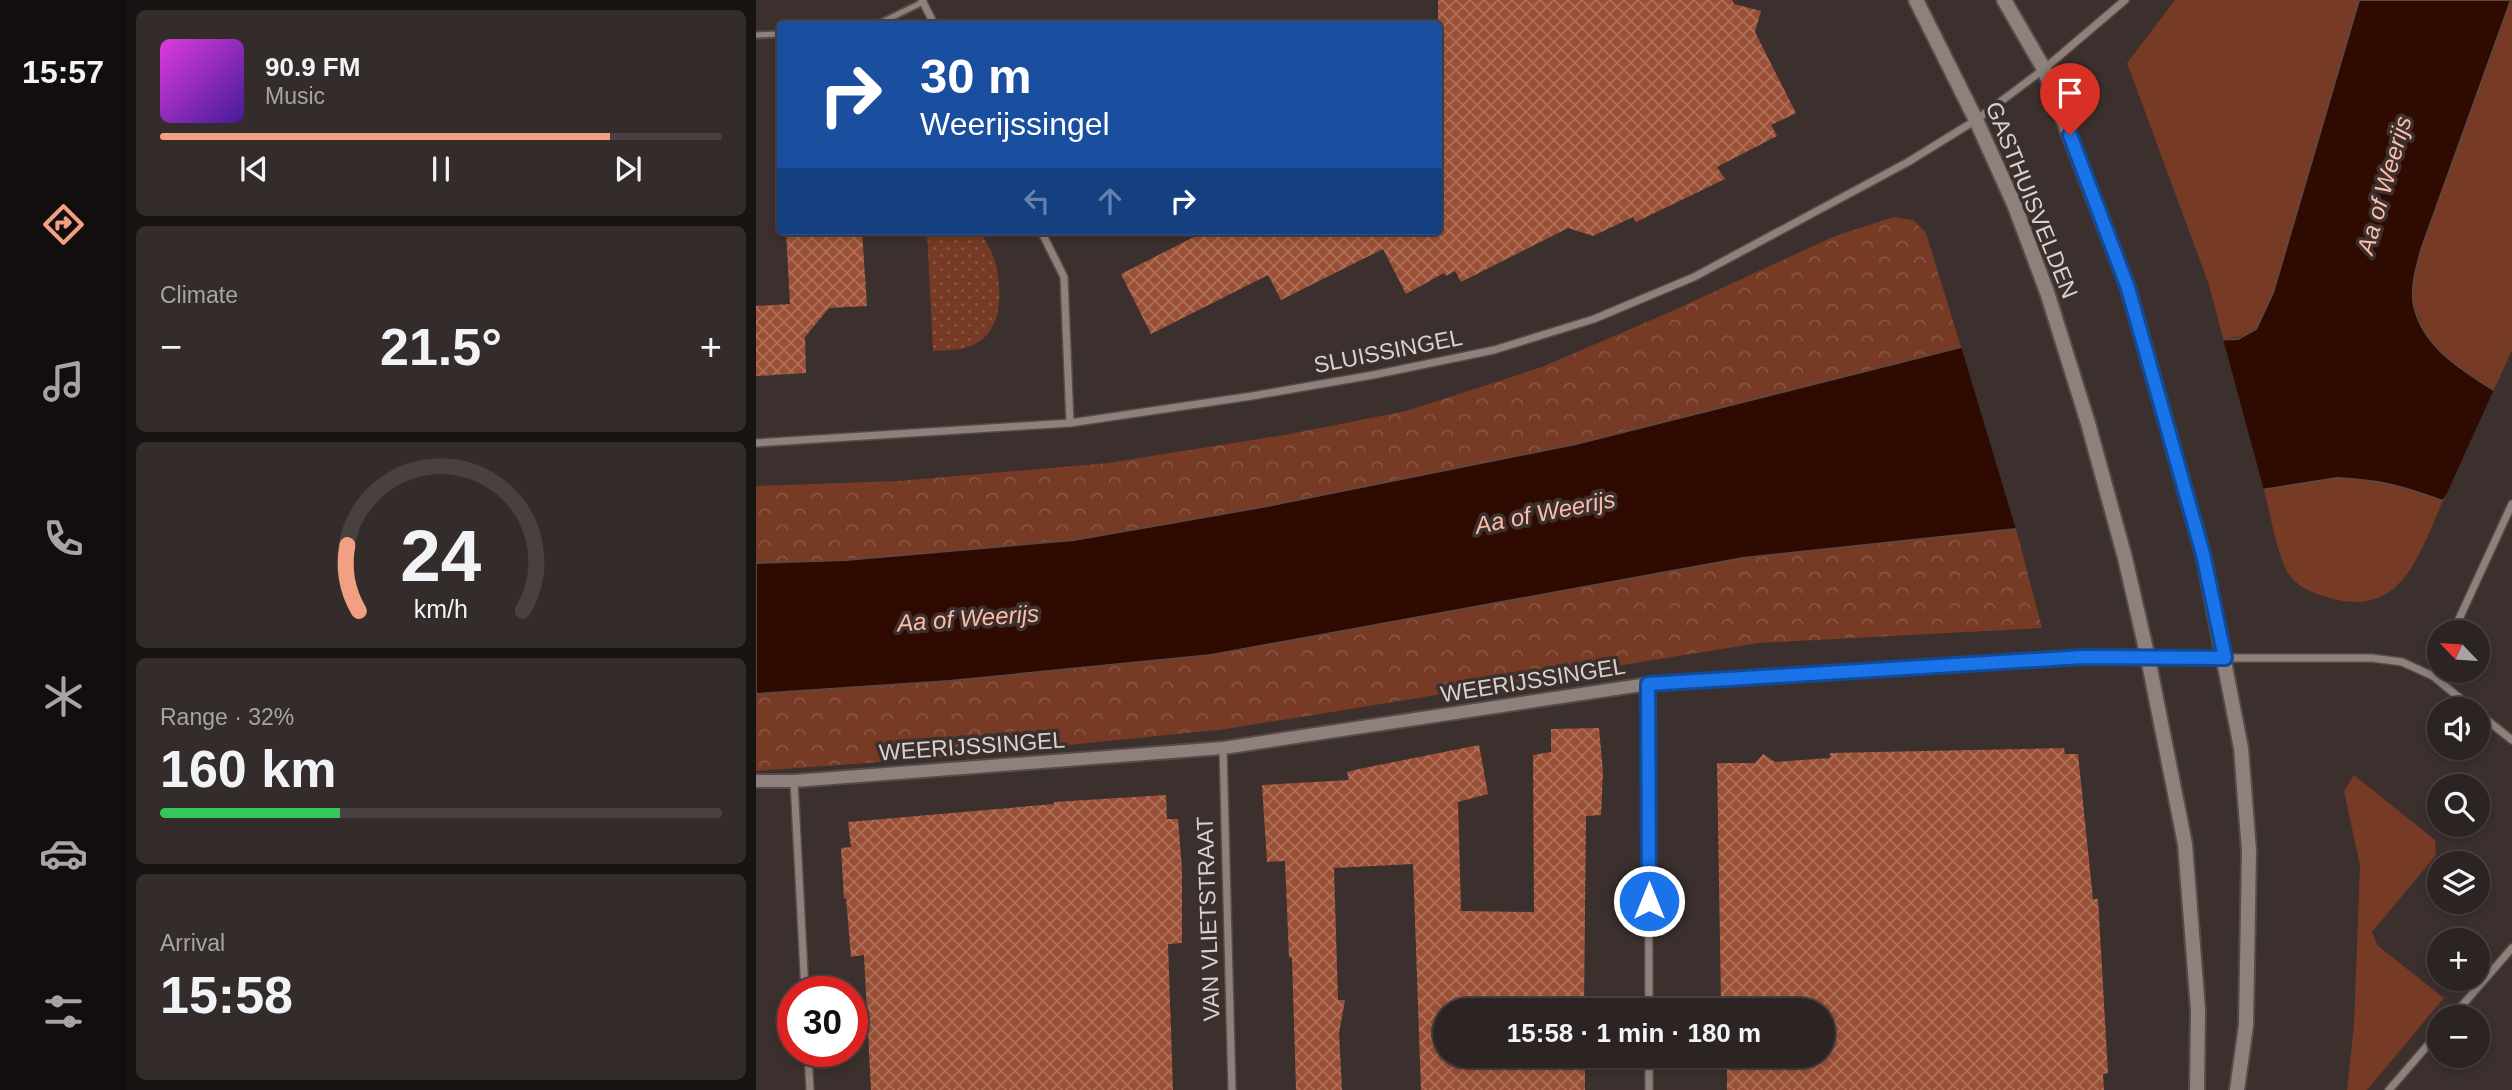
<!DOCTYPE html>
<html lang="en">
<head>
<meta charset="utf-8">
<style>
	:root { --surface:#2c2422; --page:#342c2a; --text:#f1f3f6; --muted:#a6a4a5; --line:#484140; --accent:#f39f82 }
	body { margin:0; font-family:Arial,sans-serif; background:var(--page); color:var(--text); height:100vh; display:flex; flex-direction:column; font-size:26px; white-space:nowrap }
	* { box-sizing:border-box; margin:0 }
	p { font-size:23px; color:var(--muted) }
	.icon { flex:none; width:38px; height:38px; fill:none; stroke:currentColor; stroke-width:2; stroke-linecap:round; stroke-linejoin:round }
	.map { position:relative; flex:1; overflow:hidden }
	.drawer { display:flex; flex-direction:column; gap:10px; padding:10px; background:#181413; width:630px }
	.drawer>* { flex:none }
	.guide { position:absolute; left:21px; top:21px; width:665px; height:214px; border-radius:7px; box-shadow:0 4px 10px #0003,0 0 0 2px var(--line); background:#1a4fa0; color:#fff; overflow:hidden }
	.needle { width:46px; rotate:295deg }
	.buttons { position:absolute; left:1671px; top:620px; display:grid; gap:14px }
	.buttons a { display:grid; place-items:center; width:63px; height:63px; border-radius:50%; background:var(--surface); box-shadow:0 4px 10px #0003,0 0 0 2px var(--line); font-size:35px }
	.speed { position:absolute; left:21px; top:976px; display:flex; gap:14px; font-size:35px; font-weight:700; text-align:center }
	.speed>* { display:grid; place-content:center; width:91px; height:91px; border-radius:50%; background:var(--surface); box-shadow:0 4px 10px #0003,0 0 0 2px var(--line); line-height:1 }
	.speed .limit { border:10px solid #d22; background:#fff; color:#111 }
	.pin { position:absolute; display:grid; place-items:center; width:60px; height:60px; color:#fff; margin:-72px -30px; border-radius:50% 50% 50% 0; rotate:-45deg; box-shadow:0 0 7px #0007 }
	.pin .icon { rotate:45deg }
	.me { position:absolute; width:77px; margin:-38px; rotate:0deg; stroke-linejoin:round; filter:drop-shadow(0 0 5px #0008) }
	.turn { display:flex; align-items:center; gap:24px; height:147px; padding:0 28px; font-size:32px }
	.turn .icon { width:91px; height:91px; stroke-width:2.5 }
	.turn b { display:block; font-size:49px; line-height:60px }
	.lanes { display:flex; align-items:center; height:66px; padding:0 28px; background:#0003; justify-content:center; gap:35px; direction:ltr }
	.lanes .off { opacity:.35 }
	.big { font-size:52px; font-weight:700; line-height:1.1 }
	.drawer .widget { flex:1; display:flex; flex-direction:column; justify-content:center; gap:10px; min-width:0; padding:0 24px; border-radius:10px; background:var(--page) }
	.drawer .dial { align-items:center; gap:0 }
	.dial svg { height:182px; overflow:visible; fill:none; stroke:var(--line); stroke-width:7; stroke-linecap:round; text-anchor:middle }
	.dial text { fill:var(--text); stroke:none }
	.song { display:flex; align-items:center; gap:21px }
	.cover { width:84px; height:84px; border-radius:10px; background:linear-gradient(135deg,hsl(300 70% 55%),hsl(260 70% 35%)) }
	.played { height:7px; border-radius:4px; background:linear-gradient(90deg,var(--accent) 80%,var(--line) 80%) }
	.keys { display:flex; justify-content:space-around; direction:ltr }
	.heat { display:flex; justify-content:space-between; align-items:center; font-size:38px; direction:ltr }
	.charge { height:10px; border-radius:5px; background:linear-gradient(90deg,#34c759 32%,var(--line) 0) }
	.trip { position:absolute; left:677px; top:998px; width:402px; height:70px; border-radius:35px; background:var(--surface); box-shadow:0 4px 10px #0003,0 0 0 2px var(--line); font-weight:700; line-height:70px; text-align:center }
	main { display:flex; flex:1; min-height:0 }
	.dock { display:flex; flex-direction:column; width:126px; justify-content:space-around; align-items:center; background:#120e0e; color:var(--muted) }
	.dock .icon { width:49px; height:49px }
	.dock .on { color:var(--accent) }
	.dock b { font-size:32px; color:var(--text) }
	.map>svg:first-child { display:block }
	.green { fill:#763a25 }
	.forest { fill:url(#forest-crowns) }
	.park { fill:url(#park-dots) }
	.water { fill:#2e0a00; stroke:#61463e; stroke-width:2 }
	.pier { fill:#3b302d }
	.building { fill:url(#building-cross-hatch) }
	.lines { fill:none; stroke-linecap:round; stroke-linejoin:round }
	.service-casing { stroke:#554c49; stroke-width:9 }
	.minor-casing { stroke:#554c49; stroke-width:10 }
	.tertiary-casing { stroke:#554c49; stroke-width:16 }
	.secondary-casing { stroke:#554c49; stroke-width:18 }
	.service { stroke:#8e817c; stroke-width:5 }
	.minor { stroke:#8e817c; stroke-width:7 }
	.tertiary { stroke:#8e817c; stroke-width:12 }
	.secondary { stroke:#8e817c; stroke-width:14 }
	.route-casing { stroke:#114b97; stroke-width:18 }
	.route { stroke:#1a73e8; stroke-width:12 }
	.labels { text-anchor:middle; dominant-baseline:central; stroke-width:7; stroke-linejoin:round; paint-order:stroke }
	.street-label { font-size:23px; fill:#d8d1ce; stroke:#3b302d }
	.water-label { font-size:24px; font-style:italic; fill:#fdbca6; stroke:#3b302d }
</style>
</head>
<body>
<main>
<nav class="dock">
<b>15:57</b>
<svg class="icon on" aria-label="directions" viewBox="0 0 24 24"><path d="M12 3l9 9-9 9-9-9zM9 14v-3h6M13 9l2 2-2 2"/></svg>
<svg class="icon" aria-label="music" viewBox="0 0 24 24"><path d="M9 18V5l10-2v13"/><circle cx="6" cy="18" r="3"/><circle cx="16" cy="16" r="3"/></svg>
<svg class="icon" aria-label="phone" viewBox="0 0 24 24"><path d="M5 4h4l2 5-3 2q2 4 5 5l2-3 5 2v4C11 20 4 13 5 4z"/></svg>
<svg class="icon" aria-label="climate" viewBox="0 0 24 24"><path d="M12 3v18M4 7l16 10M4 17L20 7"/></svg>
<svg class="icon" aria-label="car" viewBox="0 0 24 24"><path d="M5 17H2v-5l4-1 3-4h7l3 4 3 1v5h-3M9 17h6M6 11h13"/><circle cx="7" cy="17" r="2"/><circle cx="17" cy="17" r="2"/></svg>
<svg class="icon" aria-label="filters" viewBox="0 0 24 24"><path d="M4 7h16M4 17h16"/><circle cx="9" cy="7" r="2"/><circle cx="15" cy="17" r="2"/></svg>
</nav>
<section class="drawer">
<div class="widget">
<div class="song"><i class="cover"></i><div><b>90.9 FM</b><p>Music</p></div></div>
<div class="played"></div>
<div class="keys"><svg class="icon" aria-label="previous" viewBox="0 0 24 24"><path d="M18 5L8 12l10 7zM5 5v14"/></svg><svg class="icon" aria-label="pause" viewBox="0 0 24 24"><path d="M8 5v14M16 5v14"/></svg><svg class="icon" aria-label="next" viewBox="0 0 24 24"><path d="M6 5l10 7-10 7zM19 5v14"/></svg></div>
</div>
<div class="widget"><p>Climate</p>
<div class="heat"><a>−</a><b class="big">21.5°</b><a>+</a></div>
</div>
<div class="widget dial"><svg viewBox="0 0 100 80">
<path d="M14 69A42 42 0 1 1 86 69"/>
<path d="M14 69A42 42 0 0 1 9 40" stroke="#f39f82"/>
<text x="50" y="56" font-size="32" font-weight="700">24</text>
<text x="50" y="72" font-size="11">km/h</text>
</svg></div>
<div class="widget"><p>Range · 32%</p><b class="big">160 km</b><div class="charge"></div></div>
<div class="widget"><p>Arrival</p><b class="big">15:58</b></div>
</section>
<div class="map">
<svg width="1756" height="1090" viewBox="0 0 1756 1090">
	<defs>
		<pattern id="forest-crowns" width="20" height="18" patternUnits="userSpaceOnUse" patternTransform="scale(1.75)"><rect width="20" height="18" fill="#763a25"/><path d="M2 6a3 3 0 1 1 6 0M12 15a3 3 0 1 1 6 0" fill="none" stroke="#895543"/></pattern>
		<pattern id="park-dots" width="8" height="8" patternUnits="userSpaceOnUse" patternTransform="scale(1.75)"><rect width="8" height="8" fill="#763a25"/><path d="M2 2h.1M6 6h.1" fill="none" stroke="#895543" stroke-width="1.8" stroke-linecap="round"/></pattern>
		<pattern id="building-cross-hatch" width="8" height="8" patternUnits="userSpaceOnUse" patternTransform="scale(1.75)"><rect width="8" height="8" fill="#9b5036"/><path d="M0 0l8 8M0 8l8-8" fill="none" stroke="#ad705b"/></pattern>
	</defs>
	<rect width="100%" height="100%" fill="#3b302d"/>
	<!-- green -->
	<g class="green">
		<path d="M1419,0H1603L1517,293C1506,321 1501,339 1467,338L1453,285L1371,63Z"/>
		<path d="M1756,0V350L1738,390L1682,351L1668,330L1658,304V276L1666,247Z"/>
		<path d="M1581,478C1624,480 1647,486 1687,501C1664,551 1648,617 1577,599C1559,594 1543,589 1532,573C1521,555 1514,512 1508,490Z"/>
		<path d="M1598,775L1679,840L1680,855L1616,932L1622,946L1688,998L1611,1090H1591L1598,1025L1604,866L1588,791Z"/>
	</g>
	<!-- forest -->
	<g class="forest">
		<path d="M1138,217L1157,220L1170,233L1205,347L820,444L512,506L318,540L90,560L0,563V486L143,481L352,463L534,434L650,411L786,367L914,312L1079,236Z"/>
		<path d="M1260,529L1286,628L1003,643L470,729L193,757L0,771V694L193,681L455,655L987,558Z"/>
	</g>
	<!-- park -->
	<path class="park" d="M171,231H224C230,242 238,254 240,266C246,294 247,333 215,346C204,351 189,350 177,351Z"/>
	<!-- water -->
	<path class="water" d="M1603,0H1755L1666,247C1661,265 1654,287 1658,306C1669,354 1718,376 1756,402L1687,501C1647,486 1624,480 1581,478L1260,529L987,558L455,655L193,681L0,694V563L90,560L318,540L512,506L820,444L1205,347L1482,339L1500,329L1517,293Z"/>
	<!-- pier -->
	<g class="pier">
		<path d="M1466,335L1509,494L1261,533L1204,343Z"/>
		<path d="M1739,387L1756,398V534L1686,504Z"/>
	</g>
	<!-- building -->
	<g class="building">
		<path d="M682,0H976L978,4L1005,11L999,32L1040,113L1015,125L1021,136L961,167L969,179L880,222L877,217L837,236L812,228L705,282L699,271L690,276L688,273L650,294L627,249L525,300L512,275L395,334L365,274L450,231H682Z"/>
		<path d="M30,231H106L111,306L73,308L49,337L50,373L0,376V306L34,304Z"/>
		<path d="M843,728L847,772L845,815L830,816L828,1010H690V1055H829V1090H665L657,864L578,868L582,1000H589L583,1033L586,1090H540L536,958L533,957L529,861L511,862L506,785L593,780L591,772L603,769L723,745L732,794L702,802L705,911L778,912L777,755L795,752V729Z"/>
		<path d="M1308,748L1309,754H1322L1337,899H1342L1352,1073L1347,1074L1348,1090H971V1055H1068V1010H972V1000H965L961,763H999L1007,754L1019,762L1074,758V753Z"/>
		<path d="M410,795L411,819H422L426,869V943L412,944L417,1090H115L108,955L95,957L90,898L88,899L85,848L95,847L92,822L298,804V802Z"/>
	</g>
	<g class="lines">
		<!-- service casing -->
		<g class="service-casing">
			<g id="service">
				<path d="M122,24L167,2"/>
				<path d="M0,35L24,34"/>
			</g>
		</g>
		<!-- minor casing -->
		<g class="minor-casing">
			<g id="minor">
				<path d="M166,0L178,24"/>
				<path d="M285,231L308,277L314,423"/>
				<path d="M0,443L314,423L496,396L617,375L738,350L838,319L938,277L1152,162L1220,120L1288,69L1369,0"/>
				<path d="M1697,632L1756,504"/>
				<path d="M1469,658H1616L1646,662L1677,676L1717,709"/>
				<path d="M1677,676L1684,662"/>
				<path d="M892,684L893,1010"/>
				<path d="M1722,713L1756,740"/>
				<path d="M467,748L476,1090"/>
				<path d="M38,781L49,992"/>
				<path d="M1696,1017L1756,948"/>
				<path d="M52,1052L54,1090"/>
				<path d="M893,1055V1090"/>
				<path d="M1633,1090L1684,1031"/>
			</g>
		</g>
		<!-- tertiary casing -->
		<g class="tertiary-casing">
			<path id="tertiary" d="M0,781H38L467,748L892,684L1327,657L1469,658"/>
		</g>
		<!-- secondary casing -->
		<g class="secondary-casing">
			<g id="secondary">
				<path d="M1160,0L1220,120L1258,204L1291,292L1332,423L1369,558L1392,658L1429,844L1442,1010L1441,1090"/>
				<path d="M1248,0L1288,69L1372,288L1447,554L1485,748L1493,851L1490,1025L1481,1090"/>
			</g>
		</g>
		<!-- service -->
		<use href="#service" class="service"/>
		<!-- minor -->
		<use href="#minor" class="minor"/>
		<!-- tertiary -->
		<use href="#tertiary" class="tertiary"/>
		<!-- secondary -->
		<use href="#secondary" class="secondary"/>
	</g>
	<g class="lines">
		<!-- route casing -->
		<g class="route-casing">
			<path id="route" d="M893,901L892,684L1327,657L1469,658L1447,554L1372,288L1314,135"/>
		</g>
		<!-- route -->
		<use href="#route" class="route"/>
	</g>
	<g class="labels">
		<!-- street labels -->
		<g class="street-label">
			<text transform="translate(1276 200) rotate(68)">GASTHUISVELDEN</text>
			<text transform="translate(632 351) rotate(-11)">SLUISSINGEL</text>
			<text transform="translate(777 680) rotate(-9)">WEERIJSSINGEL</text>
			<text transform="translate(216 746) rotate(-4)">WEERIJSSINGEL</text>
			<text transform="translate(452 919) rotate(-92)">VAN VLIETSTRAAT</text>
		</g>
		<!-- water labels -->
		<g class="water-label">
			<text transform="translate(1628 185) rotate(-74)">Aa of Weerijs</text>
			<text transform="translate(789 512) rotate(-11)">Aa of Weerijs</text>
			<text transform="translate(212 618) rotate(-4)">Aa of Weerijs</text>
		</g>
	</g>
</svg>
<div class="buttons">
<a><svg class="needle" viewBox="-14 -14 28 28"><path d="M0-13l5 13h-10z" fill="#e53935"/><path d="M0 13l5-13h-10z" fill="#a6a4a5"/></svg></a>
<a><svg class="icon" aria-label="sound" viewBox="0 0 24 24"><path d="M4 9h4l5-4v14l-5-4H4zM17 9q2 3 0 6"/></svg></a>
<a><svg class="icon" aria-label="search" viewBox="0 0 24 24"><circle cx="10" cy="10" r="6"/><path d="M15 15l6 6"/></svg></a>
<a><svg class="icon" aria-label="layers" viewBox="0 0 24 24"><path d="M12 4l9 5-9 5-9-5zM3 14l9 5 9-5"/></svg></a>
<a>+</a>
<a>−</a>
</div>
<div class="speed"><div class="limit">30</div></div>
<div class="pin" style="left:1314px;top:135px;background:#d93025"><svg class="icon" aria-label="arrive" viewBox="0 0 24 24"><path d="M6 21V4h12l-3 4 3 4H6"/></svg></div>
<svg class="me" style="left:893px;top:901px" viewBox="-20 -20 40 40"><circle r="17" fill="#1a73e8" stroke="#fff" stroke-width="3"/><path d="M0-11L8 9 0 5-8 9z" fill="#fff"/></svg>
<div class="trip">15:58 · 1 min · 180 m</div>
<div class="guide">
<div class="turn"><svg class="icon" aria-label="right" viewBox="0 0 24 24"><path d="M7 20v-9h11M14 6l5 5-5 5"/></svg><div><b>30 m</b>Weerijssingel</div></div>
<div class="lanes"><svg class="icon off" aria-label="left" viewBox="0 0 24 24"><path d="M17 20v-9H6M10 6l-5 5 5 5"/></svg><svg class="icon off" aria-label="ahead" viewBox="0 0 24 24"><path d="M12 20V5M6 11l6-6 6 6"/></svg><svg class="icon" aria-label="right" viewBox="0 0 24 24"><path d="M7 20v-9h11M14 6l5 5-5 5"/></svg></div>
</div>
</div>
</main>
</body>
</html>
